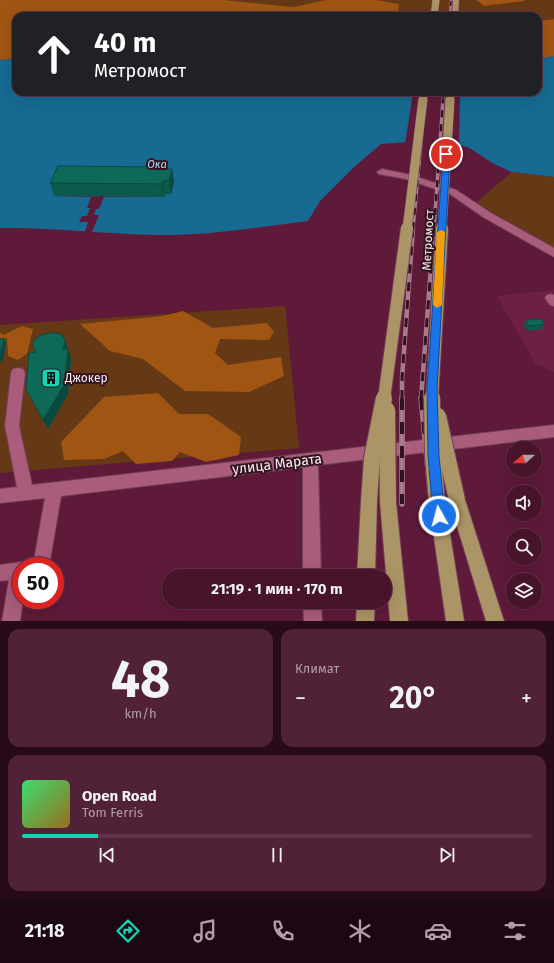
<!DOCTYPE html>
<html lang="ru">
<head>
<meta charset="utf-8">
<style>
	:root { --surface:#47142c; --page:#512138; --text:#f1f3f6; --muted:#b09ea9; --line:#5f3348; --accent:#14d5b3 }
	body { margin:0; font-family:"Fira Sans",sans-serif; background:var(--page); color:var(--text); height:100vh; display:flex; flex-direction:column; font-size:15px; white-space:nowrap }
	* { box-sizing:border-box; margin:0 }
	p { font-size:13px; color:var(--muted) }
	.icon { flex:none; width:22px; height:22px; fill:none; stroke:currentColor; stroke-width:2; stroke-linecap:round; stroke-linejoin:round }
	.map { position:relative; height:621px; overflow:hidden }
	.sheet { display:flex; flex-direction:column; gap:8px; padding:8px; background:#270b18; flex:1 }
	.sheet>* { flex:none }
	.hud { position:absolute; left:12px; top:12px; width:530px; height:84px; border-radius:12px; box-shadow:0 4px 16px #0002,0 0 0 1px var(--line); background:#202124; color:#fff; overflow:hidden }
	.needle { width:26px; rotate:249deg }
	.tools { position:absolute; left:506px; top:441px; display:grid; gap:8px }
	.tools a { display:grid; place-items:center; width:36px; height:36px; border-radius:50%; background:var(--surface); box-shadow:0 4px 16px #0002,0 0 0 1px var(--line); font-size:20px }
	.speed { position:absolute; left:12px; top:557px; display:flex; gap:8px; font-size:20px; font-weight:700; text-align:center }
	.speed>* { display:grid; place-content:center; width:52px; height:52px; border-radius:50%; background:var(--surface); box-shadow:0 4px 16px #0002,0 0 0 1px var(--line); line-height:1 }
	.speed .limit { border:6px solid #d22; background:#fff; color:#111 }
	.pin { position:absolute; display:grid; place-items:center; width:34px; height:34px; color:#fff; margin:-17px; border:2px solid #fff; border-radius:50%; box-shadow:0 1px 4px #0007 }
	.me { position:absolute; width:44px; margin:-22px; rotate:353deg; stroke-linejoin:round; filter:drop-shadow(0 0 3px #0008) }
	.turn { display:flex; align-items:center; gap:14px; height:84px; padding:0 16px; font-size:18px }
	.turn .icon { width:52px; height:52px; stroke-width:2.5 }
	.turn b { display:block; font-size:28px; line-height:34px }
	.big { font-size:30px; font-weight:700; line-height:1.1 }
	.sheet .card { flex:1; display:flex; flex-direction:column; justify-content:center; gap:6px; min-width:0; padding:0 14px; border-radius:12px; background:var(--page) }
	.sheet .dial { align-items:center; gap:0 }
	.dial b { font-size:52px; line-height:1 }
	.song { display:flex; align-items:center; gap:12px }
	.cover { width:48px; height:48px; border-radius:6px; background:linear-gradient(135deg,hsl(140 70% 55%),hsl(40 70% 35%)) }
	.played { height:4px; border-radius:2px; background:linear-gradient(90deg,var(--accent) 15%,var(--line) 15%) }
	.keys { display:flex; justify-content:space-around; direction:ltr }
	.heat { display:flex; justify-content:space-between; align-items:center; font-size:22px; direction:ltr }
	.sheet .tiles { flex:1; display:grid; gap:8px; grid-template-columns:1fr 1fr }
	.card:last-child { grid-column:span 2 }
	.trip { position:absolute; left:162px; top:569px; width:230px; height:40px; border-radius:20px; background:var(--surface); box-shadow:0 4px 16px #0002,0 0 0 1px var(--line); font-weight:700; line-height:40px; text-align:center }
	.tab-bar { display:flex; height:64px; justify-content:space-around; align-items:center; background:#1c0812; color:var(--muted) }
	.tab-bar .icon { width:28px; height:28px }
	.tab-bar .current { color:var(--accent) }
	.tab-bar b { font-size:18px; color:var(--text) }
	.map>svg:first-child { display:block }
	.built { fill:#6d2044 }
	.green { fill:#663916 }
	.forest { fill:#a05513 }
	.water { fill:#176a92 }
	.pier { fill:#5f1a3a }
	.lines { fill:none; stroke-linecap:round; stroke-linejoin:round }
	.minor-casing { stroke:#723d57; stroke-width:2 }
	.major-casing { stroke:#723d57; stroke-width:2 }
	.minor { fill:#a95d7b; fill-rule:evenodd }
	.major { fill:#ab9465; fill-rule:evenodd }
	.rail-far3-casing { stroke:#a87a8e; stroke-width:2.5 }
	.rail-far2-casing { stroke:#a87a8e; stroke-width:3.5 }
	.rail-far1-casing { stroke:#a87a8e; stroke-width:4.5 }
	.rail-casing { stroke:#a87a8e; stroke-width:5.5 }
	.rail-far3 { stroke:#321420; stroke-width:1.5; stroke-dasharray:5; stroke-linecap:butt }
	.rail-far2 { stroke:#321420; stroke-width:2.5; stroke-dasharray:7; stroke-linecap:butt }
	.rail-far1 { stroke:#321420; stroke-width:3; stroke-dasharray:9; stroke-linecap:butt }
	.rail { stroke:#321420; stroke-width:4; stroke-dasharray:12; stroke-linecap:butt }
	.major-bridge-far3-casing { stroke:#723d57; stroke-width:8; stroke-linecap:butt }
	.major-bridge-far2-casing { stroke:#723d57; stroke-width:10; stroke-linecap:butt }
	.major-bridge-far1-casing { stroke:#723d57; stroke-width:14; stroke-linecap:butt }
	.major-bridge-casing { stroke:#723d57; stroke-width:18; stroke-linecap:butt }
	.major-bridge-far3 { stroke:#ab9465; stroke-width:7 }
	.major-bridge-far2 { stroke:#ab9465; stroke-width:9 }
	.major-bridge-far1 { stroke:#ab9465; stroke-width:12 }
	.major-bridge { stroke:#ab9465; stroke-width:16 }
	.wall { fill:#0c5a4c }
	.shaded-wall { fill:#0a4a3e }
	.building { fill:#0e6958; stroke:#0a4a3e }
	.route { fill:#1a73e8; stroke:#114b97 }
	.slow { fill:#f59e0b }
	.labels { text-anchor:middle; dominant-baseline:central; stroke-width:4; stroke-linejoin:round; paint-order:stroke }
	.far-water-label { font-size:11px; font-style:italic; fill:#b0ddf9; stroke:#321420 }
	.street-label { font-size:12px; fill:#fceaf0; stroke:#321420 }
	.poi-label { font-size:12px; fill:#fceaf0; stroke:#321420; text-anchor:start }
	.near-street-label { font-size:14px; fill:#fceaf0; stroke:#321420 }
</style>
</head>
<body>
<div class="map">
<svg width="554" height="621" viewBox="0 0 554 621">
	<rect width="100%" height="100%" fill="#5f1a3a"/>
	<!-- built -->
	<path class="built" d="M554,290V372L535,363L497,296Z"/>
	<!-- green -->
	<g class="green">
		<path d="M224,0H326L293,7Z"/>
		<path d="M376,0H476L484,6L524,0H554V19L538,21V16H398L399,4Z"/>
		<path d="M512,172L554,177V247L476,203Z"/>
		<path d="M285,306L299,448L0,473V325Z"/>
	</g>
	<!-- forest -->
	<g class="forest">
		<path d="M0,0H224L293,7L326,0H376L399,4L398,16H16V59L0,60Z"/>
		<path d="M476,0H524V1L484,6Z"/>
		<path d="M554,19V56L538,59V21Z"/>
		<path d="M183,311L213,328L267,323L274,332L269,340L220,339L215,353L228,365L281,357L284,376L249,392L185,391L143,359L110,351L80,324L163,316Z"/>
		<path d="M22,326L33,329L27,354L18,360L8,356L7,338L0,341V332L3,335Z"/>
		<path d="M158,393L179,414H208L241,437L239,455L206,462L180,452L172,461L136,464L123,451L104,459L64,460L61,442L104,397Z"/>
	</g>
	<!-- water -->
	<path class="water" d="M554,56V177L512,172L494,164L468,147L434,140L381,144L354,167L320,201L308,221C258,227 206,236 156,235C104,234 52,227 0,228V60L16,59V92H538V59Z"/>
	<!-- pier -->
	<g class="pier">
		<path d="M413,92H460L459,147L433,142L405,144Z"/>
		<path d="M156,182H174L171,194H165V197H104L99,209H96L94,215H99L92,232H85L88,222H79L82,216H87L90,208H87L91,197L54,196Z"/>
	</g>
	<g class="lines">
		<!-- minor casing -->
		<g class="minor-casing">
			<g id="minor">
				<path d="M382,169L411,175L456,190L491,213L554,248V257L483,217L450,194L406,179L379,174L377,172Z"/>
				<path d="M551,294L554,295V306L550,305L545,298L547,295Z"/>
				<path d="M18,368L23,369L25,373L19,426L32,485L554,425V437L318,465L321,576H303V467L61,496L49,566H33L45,498L0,503V489L17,487L5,426L11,373L13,369Z"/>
				<path d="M21,562L27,564L28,566H21V600H23L20,621H2L9,580L0,581V565Z"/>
				<path d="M303,602H321L322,621H304Z"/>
			</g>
		</g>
		<!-- major casing -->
		<g class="major-casing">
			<g id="major">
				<path d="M453,0H459L458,16H452Z"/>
				<path d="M457,493L463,495L465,500L504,621H486L449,500L451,495Z"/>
				<path d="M369,494L375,496L377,501L375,576H357L361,501L363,496Z"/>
				<path d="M388,495L394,497L396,502L408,621H390L380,502L382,497Z"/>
				<path d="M437,496L443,498L445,503L464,621H446L429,503L431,498Z"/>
				<path d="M357,602H375L374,621H356Z"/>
			</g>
		</g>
		<!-- minor -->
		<use href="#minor" class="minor"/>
		<!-- major -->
		<use href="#major" class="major"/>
		<!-- rail-far3 casing -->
		<g class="rail-far3-casing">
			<g id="rail-far3">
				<path d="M434,16L436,0"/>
				<path d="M450,16L451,0"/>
				<path d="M425,100L426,92"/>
				<path d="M443,100L444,92"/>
			</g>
		</g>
		<!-- rail-far2 casing -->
		<g class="rail-far2-casing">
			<g id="rail-far2">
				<path d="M413,229L425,99"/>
				<path d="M434,229L443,99"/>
			</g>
		</g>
		<!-- rail-far1 casing -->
		<g class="rail-far1-casing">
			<g id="rail-far1">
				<path d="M402,399V378L413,228"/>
				<path d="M421,399L434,228"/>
			</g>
		</g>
		<!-- rail casing -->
		<g class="rail-casing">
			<g id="rail">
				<path d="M402,398V504"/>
				<path d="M421,398L431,500"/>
			</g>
		</g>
		<!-- rail-far3 -->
		<use href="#rail-far3" class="rail-far3"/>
		<!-- rail-far2 -->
		<use href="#rail-far2" class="rail-far2"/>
		<!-- rail-far1 -->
		<use href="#rail-far1" class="rail-far1"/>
		<!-- rail -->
		<use href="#rail" class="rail"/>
		<!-- major-bridge-far3 casing -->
		<g class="major-bridge-far3-casing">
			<g id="major-bridge-far3">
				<path d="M434,16L436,0"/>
				<path d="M423,100L424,92"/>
				<path d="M450,100V92"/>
			</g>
		</g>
		<!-- major-bridge-far2 casing -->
		<g class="major-bridge-far2-casing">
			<g id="major-bridge-far2">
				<path d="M407,229L423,99"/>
				<path d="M442,229L450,99"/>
			</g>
		</g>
		<!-- major-bridge-far1 casing -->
		<g class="major-bridge-far1-casing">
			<g id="major-bridge-far1">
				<path d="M384,399L407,228"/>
				<path d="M432,399L442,228"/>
			</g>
		</g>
		<!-- major-bridge casing -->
		<g class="major-bridge-casing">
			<g id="major-bridge">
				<path d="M432,398L433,456L437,503"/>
				<path d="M387,410L388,502"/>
				<path d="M438,416L457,500"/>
				<path d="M369,501L372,458L384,398"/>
			</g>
		</g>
		<!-- major-bridge-far3 -->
		<use href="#major-bridge-far3" class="major-bridge-far3"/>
		<!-- major-bridge-far2 -->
		<use href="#major-bridge-far2" class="major-bridge-far2"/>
		<!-- major-bridge-far1 -->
		<use href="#major-bridge-far1" class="major-bridge-far1"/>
		<!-- major-bridge -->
		<use href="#major-bridge" class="major-bridge"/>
	</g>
	<!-- wall -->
	<g class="wall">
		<path d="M155,169H172L174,182L171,194H165V197L54,196L50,183Z"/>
		<path d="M526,320L544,324L542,329L527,331L524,325Z"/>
		<path d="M65,340L71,358L68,394L48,429L26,389L35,352L33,346Z"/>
	</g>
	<!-- shaded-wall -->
	<g class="shaded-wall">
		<path d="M172,169L174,182L171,194L169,181Z"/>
		<path d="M163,181L165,194V197L162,184Z"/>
		<path d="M4,338L6,343L2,364L0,360V357Z"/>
		<path d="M65,340L71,358L68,394L48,429L43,420L63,350Z"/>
	</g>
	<!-- building -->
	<g class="building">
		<path d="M58,166L154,167V169H172L169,181H163L162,184L50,183Z"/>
		<path d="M541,319L544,324L529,326L526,320Z"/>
		<path d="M50,333H58L63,336L65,340L63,350L68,349L64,385L43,420L26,389L29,353L36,352L33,346L34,340L41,335Z"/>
		<path d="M4,338L0,357V339Z"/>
	</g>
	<!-- route -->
	<path class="route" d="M446,152L450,154L437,389L439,456L445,516L443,521L439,522L435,521L433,516L428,456L427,389L443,154Z"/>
	<!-- slow -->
	<path class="slow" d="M441,230L445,232L442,305L437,308L433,305L437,232Z"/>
	<!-- icons -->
	<defs>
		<g id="building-square" transform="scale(1)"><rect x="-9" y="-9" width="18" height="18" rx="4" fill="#14d5b3" stroke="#321420"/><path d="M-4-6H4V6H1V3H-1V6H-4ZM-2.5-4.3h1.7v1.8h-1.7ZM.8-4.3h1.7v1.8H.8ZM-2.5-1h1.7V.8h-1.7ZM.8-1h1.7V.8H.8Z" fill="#111"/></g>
	</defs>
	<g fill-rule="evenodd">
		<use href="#building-square" x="51" y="378"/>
	</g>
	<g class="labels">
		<!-- far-water labels -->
		<g class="far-water-label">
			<text x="157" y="164">Ока</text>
		</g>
		<!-- street labels -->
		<g class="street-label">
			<text transform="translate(428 240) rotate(-87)">Метромост</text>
		</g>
		<!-- poi labels -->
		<g class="poi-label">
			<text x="65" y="378">Джокер</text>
		</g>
		<!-- near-street labels -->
		<g class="near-street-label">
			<text transform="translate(277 464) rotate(-7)">улица Марата</text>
		</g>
	</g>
</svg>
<div class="tools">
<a><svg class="needle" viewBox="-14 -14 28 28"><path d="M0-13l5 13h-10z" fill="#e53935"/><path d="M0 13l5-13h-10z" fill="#b09ea9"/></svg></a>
<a><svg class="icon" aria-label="sound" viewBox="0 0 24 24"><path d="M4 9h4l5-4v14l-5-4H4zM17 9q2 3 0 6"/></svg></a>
<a><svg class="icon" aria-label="search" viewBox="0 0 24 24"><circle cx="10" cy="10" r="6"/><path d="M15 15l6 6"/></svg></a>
<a><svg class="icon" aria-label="layers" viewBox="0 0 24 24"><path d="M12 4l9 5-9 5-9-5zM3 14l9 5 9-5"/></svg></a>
</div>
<div class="speed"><div class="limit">50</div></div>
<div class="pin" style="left:446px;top:154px;background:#d93025"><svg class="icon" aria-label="arrive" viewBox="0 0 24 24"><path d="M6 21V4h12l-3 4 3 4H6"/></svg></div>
<svg class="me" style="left:439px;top:516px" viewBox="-20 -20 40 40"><circle r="17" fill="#1a73e8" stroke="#fff" stroke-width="3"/><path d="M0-11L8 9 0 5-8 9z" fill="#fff"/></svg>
<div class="trip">21:19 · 1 мин · 170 m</div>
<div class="hud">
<div class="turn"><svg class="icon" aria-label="ahead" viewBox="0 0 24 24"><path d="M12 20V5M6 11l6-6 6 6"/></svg><div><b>40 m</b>Метромост</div></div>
</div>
</div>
<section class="sheet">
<div class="tiles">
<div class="card dial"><b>48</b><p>km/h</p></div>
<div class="card"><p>Климат</p>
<div class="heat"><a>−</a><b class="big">20°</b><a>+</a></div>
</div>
<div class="card">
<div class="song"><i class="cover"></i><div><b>Open Road</b><p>Tom Ferris</p></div></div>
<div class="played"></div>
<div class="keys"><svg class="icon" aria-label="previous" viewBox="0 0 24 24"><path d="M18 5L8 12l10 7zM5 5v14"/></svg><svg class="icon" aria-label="pause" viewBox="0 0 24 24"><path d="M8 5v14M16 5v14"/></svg><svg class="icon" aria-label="next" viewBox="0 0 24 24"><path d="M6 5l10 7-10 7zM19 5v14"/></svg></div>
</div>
</div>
</section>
<nav class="tab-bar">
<b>21:18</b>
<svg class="icon current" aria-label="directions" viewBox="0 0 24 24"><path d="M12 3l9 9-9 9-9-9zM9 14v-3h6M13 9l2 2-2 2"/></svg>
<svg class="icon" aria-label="music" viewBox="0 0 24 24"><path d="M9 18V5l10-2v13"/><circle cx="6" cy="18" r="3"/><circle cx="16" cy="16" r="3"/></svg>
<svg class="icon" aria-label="phone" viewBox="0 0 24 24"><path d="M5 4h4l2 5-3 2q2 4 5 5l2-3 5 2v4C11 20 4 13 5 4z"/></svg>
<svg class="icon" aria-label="climate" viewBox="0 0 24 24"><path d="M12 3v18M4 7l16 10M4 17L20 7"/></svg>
<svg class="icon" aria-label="car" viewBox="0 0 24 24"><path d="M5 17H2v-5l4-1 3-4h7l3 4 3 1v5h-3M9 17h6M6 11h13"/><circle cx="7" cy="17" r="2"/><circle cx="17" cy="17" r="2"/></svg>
<svg class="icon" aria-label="filters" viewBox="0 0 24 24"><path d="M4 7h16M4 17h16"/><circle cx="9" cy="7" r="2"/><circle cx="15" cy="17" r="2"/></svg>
</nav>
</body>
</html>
